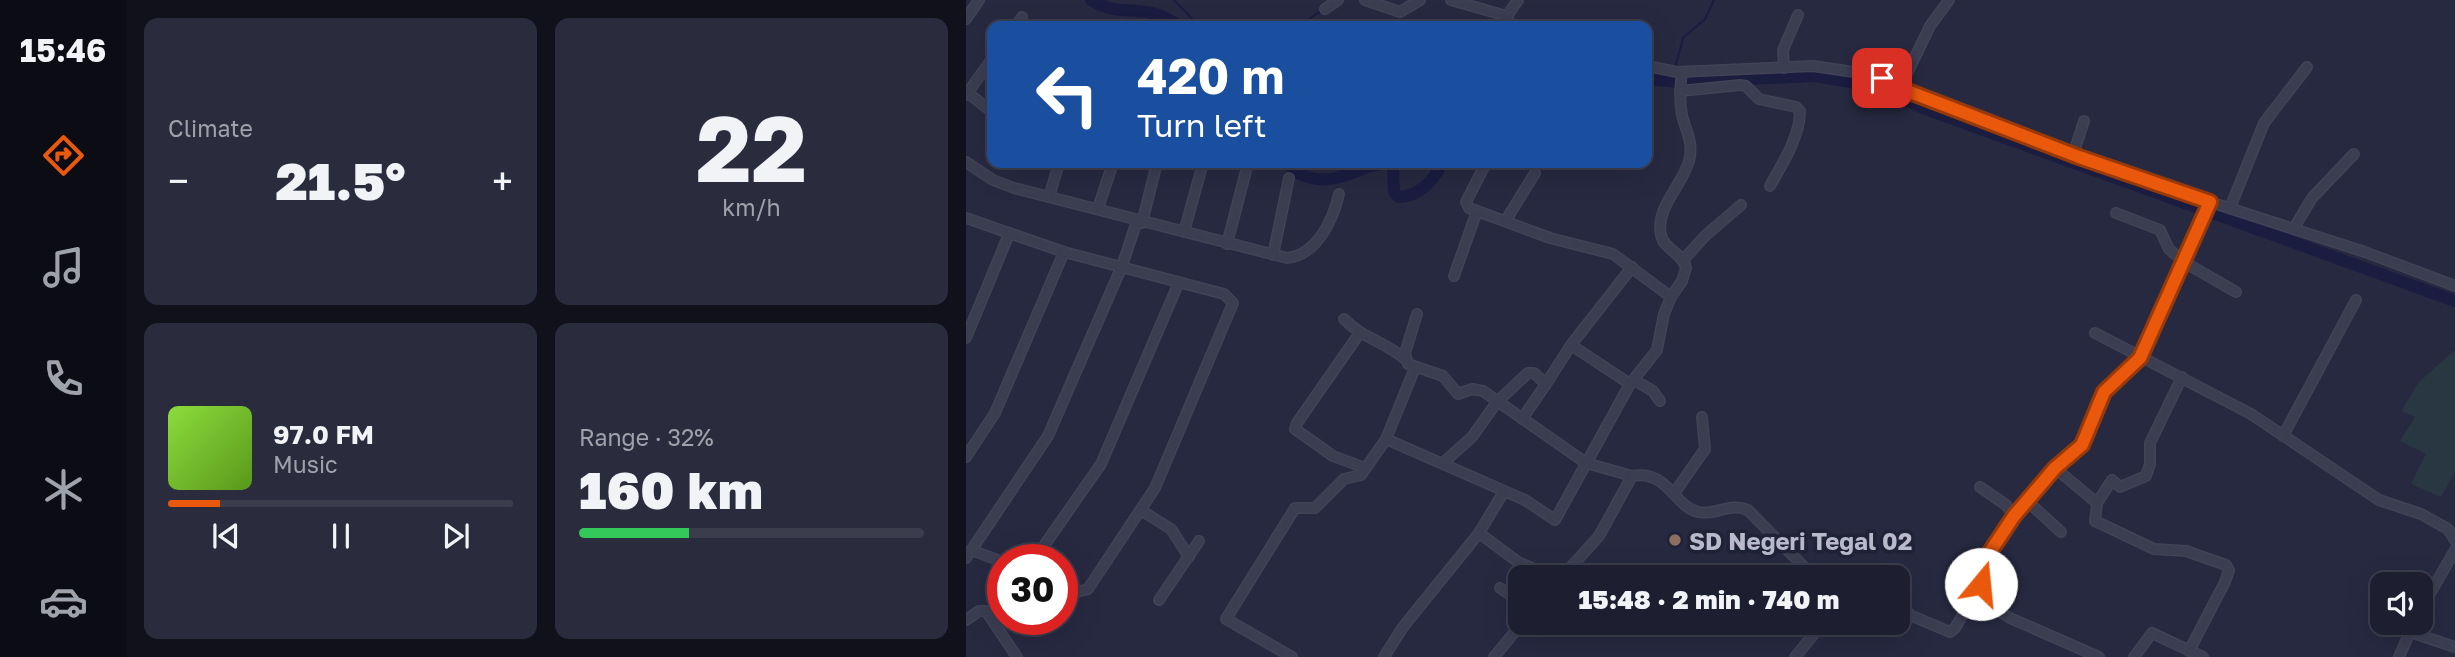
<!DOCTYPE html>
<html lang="en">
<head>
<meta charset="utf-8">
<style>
	:root { --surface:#1d1f31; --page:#2a2c3d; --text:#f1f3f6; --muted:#a0a2ab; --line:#3b3d4d; --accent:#ea580c }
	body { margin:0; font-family:"Golos Text",sans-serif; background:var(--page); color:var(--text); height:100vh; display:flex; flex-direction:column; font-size:26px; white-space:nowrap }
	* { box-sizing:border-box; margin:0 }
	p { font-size:23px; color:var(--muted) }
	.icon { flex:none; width:38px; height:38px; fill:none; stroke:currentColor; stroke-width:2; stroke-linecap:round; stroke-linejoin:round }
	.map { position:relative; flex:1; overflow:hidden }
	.drawer { display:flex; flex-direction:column; gap:18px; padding:18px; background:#10111b; width:840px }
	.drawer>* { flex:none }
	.hud { position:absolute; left:21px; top:21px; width:665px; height:147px; border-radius:14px; box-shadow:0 7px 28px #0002,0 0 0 2px var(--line); background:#1a4fa0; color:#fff; overflow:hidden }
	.controls { position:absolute; left:1404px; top:572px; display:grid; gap:14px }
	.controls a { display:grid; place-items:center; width:63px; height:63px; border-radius:14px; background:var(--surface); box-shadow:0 7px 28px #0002,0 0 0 2px var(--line); font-size:35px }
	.speed { position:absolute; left:21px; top:544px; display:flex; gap:14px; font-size:35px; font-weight:700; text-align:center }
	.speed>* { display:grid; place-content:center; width:91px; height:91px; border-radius:50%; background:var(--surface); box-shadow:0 7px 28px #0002,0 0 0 2px var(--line); line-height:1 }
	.speed .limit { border:10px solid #d22; background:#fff; color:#111 }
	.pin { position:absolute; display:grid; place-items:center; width:60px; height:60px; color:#fff; margin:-30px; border-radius:14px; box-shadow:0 4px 10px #0006 }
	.me { position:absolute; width:77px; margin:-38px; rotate:17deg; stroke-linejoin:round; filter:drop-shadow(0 0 5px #0008) }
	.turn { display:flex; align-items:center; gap:24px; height:147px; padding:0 35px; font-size:32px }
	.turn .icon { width:91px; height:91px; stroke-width:2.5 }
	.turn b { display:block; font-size:49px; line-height:60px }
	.big { font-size:52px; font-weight:800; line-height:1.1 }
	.drawer .widget { flex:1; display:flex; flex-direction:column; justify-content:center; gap:10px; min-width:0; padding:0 24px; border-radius:14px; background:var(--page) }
	.drawer .dial { align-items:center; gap:0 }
	.dial b { font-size:91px; line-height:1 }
	.song { display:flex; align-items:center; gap:21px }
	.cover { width:84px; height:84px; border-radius:10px; background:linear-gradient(135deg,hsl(90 70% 55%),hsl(90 70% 35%)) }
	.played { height:7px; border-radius:4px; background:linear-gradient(90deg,var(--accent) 15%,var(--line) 15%) }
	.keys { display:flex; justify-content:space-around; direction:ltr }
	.heat { display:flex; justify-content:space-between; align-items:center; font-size:38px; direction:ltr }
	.charge { height:10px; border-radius:5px; background:linear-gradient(90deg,#34c759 32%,var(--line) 0) }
	.drawer .tiles { flex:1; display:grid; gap:18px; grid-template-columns:repeat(2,1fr) }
	.trip { position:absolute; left:542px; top:565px; width:402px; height:70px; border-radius:14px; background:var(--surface); box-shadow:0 7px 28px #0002,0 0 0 2px var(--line); font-weight:800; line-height:70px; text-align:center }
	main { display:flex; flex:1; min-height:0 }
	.menu { display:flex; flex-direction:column; width:126px; justify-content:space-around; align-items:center; background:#0c0c14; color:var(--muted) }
	.menu .icon { width:49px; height:49px }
	.menu .active { color:var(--accent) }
	.menu b { font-size:32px; color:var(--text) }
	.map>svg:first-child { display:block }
	.green { fill:#293742 }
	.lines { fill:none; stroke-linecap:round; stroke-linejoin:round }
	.stream { stroke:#1a1c40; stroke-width:2 }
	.river { stroke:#1a1c40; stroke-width:12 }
	.street-casing { stroke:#424357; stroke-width:12 }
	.street { stroke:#3b3d51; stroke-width:9 }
	.route-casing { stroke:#983908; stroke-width:18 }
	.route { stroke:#ea580c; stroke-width:12 }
	.education-dot { fill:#8d6e63; stroke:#202237; stroke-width:2.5 }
	.labels { text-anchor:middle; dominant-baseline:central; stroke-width:7; stroke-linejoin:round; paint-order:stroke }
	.poi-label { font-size:24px; font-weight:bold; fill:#b8b9cb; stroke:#202237; text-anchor:start }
</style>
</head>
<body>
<main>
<nav class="menu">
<b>15:46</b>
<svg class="icon active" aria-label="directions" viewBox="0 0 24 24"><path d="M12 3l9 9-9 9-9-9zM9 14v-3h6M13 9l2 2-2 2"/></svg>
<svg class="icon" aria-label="music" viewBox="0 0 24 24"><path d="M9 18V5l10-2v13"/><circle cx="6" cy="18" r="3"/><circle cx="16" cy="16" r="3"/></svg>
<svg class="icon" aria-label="phone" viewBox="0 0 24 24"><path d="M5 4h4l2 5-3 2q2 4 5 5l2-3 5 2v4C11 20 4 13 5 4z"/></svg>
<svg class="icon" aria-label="climate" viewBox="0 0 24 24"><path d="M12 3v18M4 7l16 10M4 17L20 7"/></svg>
<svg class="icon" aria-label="car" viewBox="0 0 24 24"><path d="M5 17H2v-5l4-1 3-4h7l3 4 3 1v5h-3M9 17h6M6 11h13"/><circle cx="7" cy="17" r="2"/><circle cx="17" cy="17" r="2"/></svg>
</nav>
<section class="drawer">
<div class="tiles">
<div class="widget"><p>Climate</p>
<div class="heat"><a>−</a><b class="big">21.5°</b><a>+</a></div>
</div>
<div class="widget dial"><b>22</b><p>km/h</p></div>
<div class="widget">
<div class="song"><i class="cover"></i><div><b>97.0 FM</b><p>Music</p></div></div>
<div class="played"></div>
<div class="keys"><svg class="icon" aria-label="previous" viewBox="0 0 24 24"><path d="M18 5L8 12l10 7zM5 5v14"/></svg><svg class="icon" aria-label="pause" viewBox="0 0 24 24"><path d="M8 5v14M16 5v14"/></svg><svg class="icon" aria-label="next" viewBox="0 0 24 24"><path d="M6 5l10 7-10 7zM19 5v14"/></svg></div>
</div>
<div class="widget"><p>Range · 32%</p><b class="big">160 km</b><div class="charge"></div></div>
</div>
</section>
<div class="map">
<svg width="1489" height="657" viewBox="0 0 1489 657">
	<rect width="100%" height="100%" fill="#272941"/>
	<!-- green -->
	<path class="green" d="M1489,350V472L1475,497L1445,484L1460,454L1434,441L1449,417L1435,411L1453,382Z"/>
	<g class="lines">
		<!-- stream -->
		<g class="stream">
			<path d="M208,0L228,21L239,26"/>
			<path d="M503,0L539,10"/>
			<path d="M332,26L355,11"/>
			<path d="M709,68L717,38L739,19L748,0"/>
		</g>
		<!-- river -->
		<g class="river">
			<path d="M125,0C156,20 177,0 213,26"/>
			<path d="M681,79L713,82L849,76L914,87L957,108L1489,301"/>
			<path d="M327,163V171C371,194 387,163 427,163L428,192L433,197C453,196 468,181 476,163"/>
		</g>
		<!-- street casing -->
		<g class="street-casing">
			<g id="street">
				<path d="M399,0L434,12L454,0"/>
				<path d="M485,0L541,16L545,26"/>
				<path d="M359,9L372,0"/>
				<path d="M541,16L552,0"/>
				<path d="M0,19L13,0"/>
				<path d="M50,26L56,17"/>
				<path d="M681,66L711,72L847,66L908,75L944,92L1113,157L1244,202L1174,358L1138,392L1116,445L1089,468L1048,516L1016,564L1015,584L989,628L984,632L946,616L933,605"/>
				<path d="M818,68L817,50L832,15"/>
				<path d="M935,86L964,26L983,0"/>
				<path d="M714,91L774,85L780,86L793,99L830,107L834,111C834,137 816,164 804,186"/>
				<path d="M2,93L26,112"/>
				<path d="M0,95L26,59"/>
				<path d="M1107,155L1118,121"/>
				<path d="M0,162L27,180L48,188L321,258C351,255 367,220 373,194"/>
				<path d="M83,197L93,163"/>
				<path d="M1244,202L1399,252L1489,286"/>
				<path d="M132,208L147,163"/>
				<path d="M1264,208L1298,123L1341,67"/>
				<path d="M1150,213L1194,230L1203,249L1218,262L1270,292"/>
				<path d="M0,218L98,252L258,294L267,303L189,488L122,589L111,592L96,586"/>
				<path d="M540,220L569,173"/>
				<path d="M176,223L191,163"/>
				<path d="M1328,228L1346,198L1388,154"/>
				<path d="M218,232L237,163"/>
				<path d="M261,244L282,163"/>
				<path d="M307,255L323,178"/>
				<path d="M717,260L740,235L775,205"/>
				<path d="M488,276L511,211"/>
				<path d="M705,297L716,281L720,268C717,253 698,250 695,235C689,208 716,186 723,161C728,143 720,132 716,115C713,100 714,86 716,72"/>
				<path d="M451,314L439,353L442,364L477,376L492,394L506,389L517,391L620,463L666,476"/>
				<path d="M378,319C396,338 418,341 439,359"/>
				<path d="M1129,333L1285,414L1413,500L1455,514L1482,529L1489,540"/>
				<path d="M393,334L331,423L329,429L367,456L399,468"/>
				<path d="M0,338L43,234"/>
				<path d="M605,345L664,384"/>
				<path d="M449,368L420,439L559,500L589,520L664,384L691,350L698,314L705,297L647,254L584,238L503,208L500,202L520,163"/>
				<path d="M1216,377L1184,443V464L1180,476L1154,487L1146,480L1131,503L1129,521L1188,549L1220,551L1260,565L1263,570L1259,582L1223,651"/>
				<path d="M668,380L687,391L694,401"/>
				<path d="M556,419L580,384"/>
				<path d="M1317,436L1390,300"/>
				<path d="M0,457L29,413L98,252"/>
				<path d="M478,462L506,437L531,402L562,373H568L580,384L605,345L666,267"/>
				<path d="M1089,468L1131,503"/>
				<path d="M1014,487L1040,505L1048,516"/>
				<path d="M709,492L739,449L736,417"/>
				<path d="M1060,500L1095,532"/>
				<path d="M176,511L205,529L223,557"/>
				<path d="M513,533L537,493"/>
				<path d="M5,550L37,562"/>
				<path d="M0,558L82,436L156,266L171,221"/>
				<path d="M68,560L135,464L213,282"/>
				<path d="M595,578L633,536L666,476C701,469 708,506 732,512C749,516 764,502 782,510L849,578"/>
				<path d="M534,588L555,602"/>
				<path d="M1008,595L1044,618L1133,657"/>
				<path d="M193,600L233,541"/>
				<path d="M1454,611L1489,550"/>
				<path d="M0,620L13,611H20L51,657"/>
				<path d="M1444,632L1489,647"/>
				<path d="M326,657L260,619L329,508H349L378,479L395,475L420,439"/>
				<path d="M418,657L437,627L513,533L552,562L589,578"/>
				<path d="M528,657L556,623"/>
				<path d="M829,657L857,623"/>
				<path d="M1168,657L1186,633L1237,657"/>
				<path d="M1433,657L1448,623"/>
			</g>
		</g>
		<!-- street -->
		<use href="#street" class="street"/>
	</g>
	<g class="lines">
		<!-- route casing -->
		<g class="route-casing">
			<path id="route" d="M916,78L944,92L1113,157L1244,202L1174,358L1138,392L1116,445L1089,468L1048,516L1016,564L1015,584"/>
		</g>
		<!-- route -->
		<use href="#route" class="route"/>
	</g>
	<!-- markers -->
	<circle class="education-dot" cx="709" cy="540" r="7"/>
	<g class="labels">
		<!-- poi labels -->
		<g class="poi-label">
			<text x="723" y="540">SD Negeri Tegal 02</text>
		</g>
	</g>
</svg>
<div class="controls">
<a><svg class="icon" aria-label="sound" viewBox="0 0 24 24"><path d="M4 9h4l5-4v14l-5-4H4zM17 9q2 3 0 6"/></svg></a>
</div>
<div class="speed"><div class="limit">30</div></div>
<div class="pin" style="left:916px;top:78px;background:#d93025"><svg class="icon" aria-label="arrive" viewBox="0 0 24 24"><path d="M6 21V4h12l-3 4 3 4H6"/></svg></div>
<svg class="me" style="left:1015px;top:584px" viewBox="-20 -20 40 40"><circle r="19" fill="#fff"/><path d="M0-13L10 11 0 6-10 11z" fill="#ea580c"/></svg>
<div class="trip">15:48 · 2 min · 740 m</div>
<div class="hud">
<div class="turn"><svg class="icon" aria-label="left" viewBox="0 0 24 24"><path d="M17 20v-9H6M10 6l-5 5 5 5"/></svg><div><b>420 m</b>Turn left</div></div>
</div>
</div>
</main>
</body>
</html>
